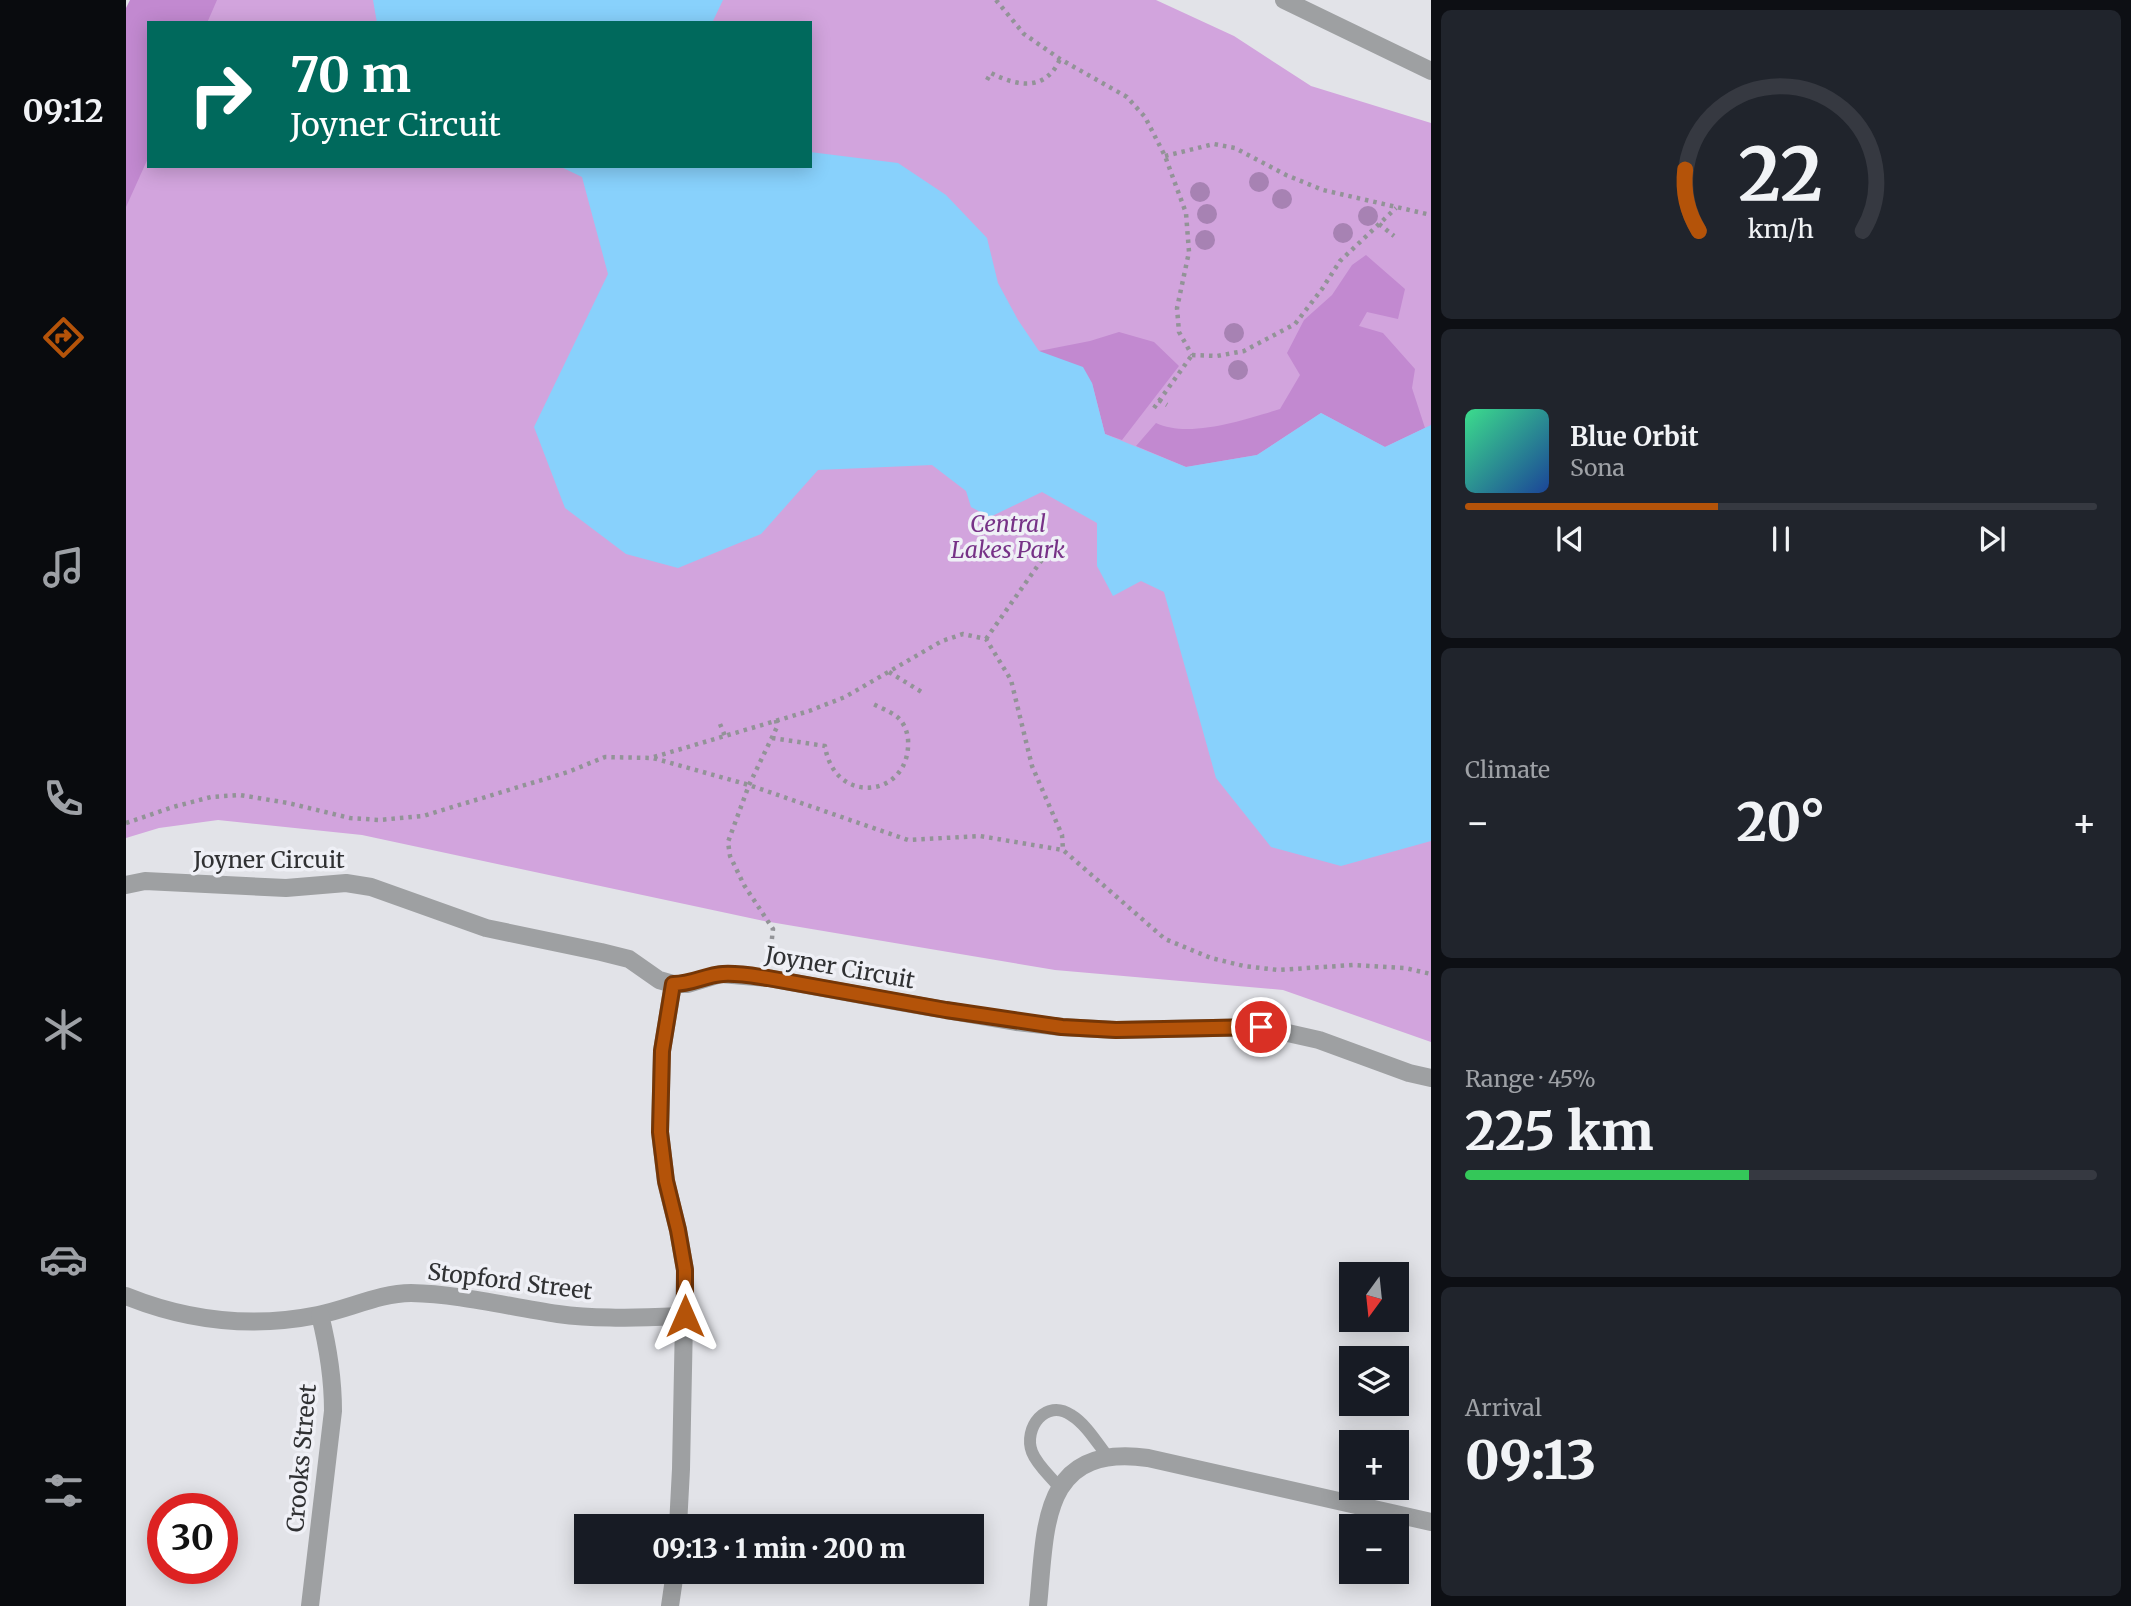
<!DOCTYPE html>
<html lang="en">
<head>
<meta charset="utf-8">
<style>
	:root { --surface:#171b24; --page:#20242c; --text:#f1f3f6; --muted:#9ea1a6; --line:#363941; --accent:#b45309 }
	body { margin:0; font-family:Merriweather,serif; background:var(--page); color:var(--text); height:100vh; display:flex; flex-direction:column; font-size:26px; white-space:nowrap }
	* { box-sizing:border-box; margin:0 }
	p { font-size:23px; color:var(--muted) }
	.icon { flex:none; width:38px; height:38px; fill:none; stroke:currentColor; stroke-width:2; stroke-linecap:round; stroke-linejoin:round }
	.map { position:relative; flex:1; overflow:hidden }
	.drawer { display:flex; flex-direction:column; gap:10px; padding:10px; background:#0d0f14; width:700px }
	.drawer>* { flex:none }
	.banner { position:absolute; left:21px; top:21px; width:665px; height:147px; border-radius:0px; box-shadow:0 4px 18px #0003; background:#00695c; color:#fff; overflow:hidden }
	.needle { width:46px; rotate:195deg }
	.controls { position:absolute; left:1213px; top:1262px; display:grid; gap:14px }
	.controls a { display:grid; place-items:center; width:70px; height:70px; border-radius:0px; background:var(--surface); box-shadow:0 4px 18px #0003; font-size:35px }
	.speed { position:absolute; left:21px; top:1493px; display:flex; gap:14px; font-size:35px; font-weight:700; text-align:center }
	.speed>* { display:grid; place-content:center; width:91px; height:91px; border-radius:50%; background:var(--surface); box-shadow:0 4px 18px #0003; line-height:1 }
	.speed .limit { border:10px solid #d22; background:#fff; color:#111 }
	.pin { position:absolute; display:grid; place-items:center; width:60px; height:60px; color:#fff; margin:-30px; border:4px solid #fff; border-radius:50%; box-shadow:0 2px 7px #0007 }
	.me { position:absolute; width:77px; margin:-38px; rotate:0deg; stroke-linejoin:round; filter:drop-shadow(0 0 5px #0008) }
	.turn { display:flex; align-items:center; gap:24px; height:147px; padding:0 28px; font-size:32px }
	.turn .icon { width:91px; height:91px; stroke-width:2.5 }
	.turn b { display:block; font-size:49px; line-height:60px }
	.big { font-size:52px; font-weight:800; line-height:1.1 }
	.drawer .tile { flex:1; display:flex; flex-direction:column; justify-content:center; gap:10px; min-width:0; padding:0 24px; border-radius:10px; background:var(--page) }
	.drawer .dial { align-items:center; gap:0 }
	.dial svg { height:182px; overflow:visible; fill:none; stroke:var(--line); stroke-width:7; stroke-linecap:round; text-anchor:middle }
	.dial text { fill:var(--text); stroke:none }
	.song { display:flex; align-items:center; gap:21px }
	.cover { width:84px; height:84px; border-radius:10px; background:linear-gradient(135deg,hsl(150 70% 55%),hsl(220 70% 35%)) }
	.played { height:7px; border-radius:4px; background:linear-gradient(90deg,var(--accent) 40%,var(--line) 40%) }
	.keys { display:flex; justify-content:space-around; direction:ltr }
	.heat { display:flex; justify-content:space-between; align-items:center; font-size:38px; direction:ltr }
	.charge { height:10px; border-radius:5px; background:linear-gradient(90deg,#34c759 45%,var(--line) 0) }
	.trip { position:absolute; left:448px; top:1514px; width:410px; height:70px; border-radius:0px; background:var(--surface); box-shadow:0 4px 18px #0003; font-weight:800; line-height:70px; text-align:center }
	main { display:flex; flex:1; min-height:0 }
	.tab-bar { display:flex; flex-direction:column; width:126px; justify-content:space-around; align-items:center; background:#090b0e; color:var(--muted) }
	.tab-bar .icon { width:49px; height:49px }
	.tab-bar .on { color:var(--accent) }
	.tab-bar b { font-size:32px; color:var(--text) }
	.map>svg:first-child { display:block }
	.green { fill:#d2a4dd }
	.forest { fill:#c289d0 }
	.water { fill:#88d1fc }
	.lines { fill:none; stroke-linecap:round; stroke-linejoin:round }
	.path { stroke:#929397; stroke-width:4.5; stroke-dasharray:3.5 5; stroke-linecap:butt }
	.service { stroke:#9ea0a2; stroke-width:12 }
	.minor { stroke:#9ea0a2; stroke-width:18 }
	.tertiary { stroke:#9ea0a2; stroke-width:18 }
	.tree { fill:#a782b3 }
	.route-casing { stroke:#753606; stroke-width:18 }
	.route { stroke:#b45309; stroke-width:12 }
	.labels { text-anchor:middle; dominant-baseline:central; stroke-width:7; stroke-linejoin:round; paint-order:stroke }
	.park-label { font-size:23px; font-style:italic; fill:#773287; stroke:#eff0f6 }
	.street-label { font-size:23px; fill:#303133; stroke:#eff0f6 }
</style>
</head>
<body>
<main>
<nav class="tab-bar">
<b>09:12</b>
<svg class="icon on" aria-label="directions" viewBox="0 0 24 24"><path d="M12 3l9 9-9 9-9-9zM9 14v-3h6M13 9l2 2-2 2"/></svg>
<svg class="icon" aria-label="music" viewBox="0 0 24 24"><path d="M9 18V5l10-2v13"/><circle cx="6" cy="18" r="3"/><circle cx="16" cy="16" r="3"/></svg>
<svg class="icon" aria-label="phone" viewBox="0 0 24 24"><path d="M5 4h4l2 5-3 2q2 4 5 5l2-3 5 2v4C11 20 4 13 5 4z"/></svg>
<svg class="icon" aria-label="climate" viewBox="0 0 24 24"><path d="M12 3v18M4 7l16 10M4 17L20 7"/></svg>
<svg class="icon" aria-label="car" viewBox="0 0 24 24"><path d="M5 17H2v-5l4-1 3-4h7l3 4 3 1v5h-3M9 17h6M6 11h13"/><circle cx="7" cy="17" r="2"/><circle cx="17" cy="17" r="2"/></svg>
<svg class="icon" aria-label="filters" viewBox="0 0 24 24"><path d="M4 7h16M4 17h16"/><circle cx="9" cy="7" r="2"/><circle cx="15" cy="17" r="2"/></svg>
</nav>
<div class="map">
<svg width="1305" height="1606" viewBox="0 0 1305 1606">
	<rect width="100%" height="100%" fill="#e2e3e8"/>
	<!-- green -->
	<path class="green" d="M79,0H1030L1108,36L1185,86L1305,123V1042L1157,990L929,970L638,921L236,835L92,820L33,828L0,838V178L23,127V166H684V23H69Z"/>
	<!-- forest -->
	<g class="forest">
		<path d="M4,0H91L81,23H23V156L0,207V8Z"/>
		<path d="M1240,255L1279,289L1272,319L1241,312L1233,326L1257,333L1289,369L1286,388L1299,428L1259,447L1195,413L1131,455L1060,467L1010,446L1030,423C1063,439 1121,419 1154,409L1174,375L1161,353L1178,320L1206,295L1226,265Z"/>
		<path d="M993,332L1028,342L1053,366L996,440L979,434L966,383L913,351L964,341Z"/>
	</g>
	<!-- water -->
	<g class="water">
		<path d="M247,0H597L586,23H251Z"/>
		<path d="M684,152L772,163L820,195L861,238L872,283L892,320L913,351L957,367L966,383L979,434L1060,467L1131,455L1195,413L1259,447L1305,425V841L1215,866L1145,847L1090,778L1038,592L1015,581L987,596L971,566V523L916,492L864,517L845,507L840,491L806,465L692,470L635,534L552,568L500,554L439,508L408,427L482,274L456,177L433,166H684Z"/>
	</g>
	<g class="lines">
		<!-- path -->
		<g class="path">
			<path d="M870,0L898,34L934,59L1001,97L1019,117L1039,156L1060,213L1063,252L1051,308L1053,332L1066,355"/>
			<path d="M861,80L865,73C892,87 920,91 934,59"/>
			<path d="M1039,156L1088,144L1109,148L1160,175L1197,190L1305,215"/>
			<path d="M1253,224L1268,236"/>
			<path d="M1066,355L1091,356L1118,351L1169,324L1196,289L1214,261L1270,208"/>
			<path d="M1033,400L1041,405"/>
			<path d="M1028,408L1066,355"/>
			<path d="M860,639L927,544"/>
			<path d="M763,672L799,694"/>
			<path d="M594,724L599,736"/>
			<path d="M646,738L699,746C708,807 786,798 782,739C781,730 777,721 770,716C763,711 753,707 745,703"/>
			<path d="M528,757L683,711L719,697L816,641L837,634L860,639L885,680L906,766L936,835L937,850"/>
			<path d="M0,823L47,807L85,797L114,795L162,803L224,818L253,820L297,816L442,772L479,757L527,758L623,785L782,840L854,836L937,850L1039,939L1085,958L1118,966L1152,970L1227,965L1279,968L1305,974"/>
			<path d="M644,956L647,929L618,885L604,856L602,842L623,785L651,727L650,720"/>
		</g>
		<!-- service -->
		<path class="service" d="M933,1487C924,1476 911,1465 906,1452C897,1428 920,1398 945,1415C960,1424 971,1443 982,1457"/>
		<!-- minor -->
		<g class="minor">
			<path d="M0,885L19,881L160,888L220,883L245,887L360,928L475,952L503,959L533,980L547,984H562L595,974L642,978L773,1002L890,1022L935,1027L990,1030L1135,1027L1193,1040L1283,1073L1305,1078"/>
			<path d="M547,984L536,1051L534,1132L540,1182L552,1230L559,1270L555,1469L552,1526"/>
			<path d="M0,1296C62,1321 127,1328 192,1315C223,1309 254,1293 285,1293C335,1294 383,1307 432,1314C474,1320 517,1317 559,1316"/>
			<path d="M184,1606L207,1411C207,1377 202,1347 194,1315"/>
			<path d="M544,1606L549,1572"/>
			<path d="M912,1606C920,1528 914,1443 1022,1458L1305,1522"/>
		</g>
		<!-- tertiary -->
		<path class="tertiary" d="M1158,0L1305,71"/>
	</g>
	<!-- trees -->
	<g class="tree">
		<circle cx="1133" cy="182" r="10"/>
		<circle cx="1074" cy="192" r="10"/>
		<circle cx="1156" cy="199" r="10"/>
		<circle cx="1081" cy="214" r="10"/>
		<circle cx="1242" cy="216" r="10"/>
		<circle cx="1217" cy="233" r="10"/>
		<circle cx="1079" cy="240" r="10"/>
		<circle cx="1108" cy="333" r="10"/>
		<circle cx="1112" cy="370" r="10"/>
	</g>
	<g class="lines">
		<!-- route casing -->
		<g class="route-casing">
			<path id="route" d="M559,1316V1270L552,1230L540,1181L534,1132L536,1051L547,984C567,984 579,975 597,974C612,973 628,976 642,978L820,1010L936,1027L990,1030L1135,1027"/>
		</g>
		<!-- route -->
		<use href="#route" class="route"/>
	</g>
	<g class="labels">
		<!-- park labels -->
		<g class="park-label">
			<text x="882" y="523">Central<tspan x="882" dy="26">Lakes Park</tspan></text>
		</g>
		<!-- street labels -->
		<g class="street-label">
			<text x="143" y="859">Joyner Circuit</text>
			<text transform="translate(714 967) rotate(10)">Joyner Circuit</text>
			<text transform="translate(384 1281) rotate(7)">Stopford Street</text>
			<text transform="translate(175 1458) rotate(-85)">Crooks Street</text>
		</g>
	</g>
</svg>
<div class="controls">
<a><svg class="needle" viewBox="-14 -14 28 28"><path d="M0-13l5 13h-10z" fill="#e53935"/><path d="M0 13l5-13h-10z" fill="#9ea1a6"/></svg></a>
<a><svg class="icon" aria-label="layers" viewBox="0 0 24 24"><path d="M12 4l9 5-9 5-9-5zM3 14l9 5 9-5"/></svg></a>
<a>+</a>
<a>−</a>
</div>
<div class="speed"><div class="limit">30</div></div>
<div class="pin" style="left:1135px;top:1027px;background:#d93025"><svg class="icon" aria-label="arrive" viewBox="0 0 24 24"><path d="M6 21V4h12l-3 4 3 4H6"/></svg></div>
<svg class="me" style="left:559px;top:1316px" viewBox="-20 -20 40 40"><path d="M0-17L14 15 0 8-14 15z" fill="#b45309" stroke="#fff" stroke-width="4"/></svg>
<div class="trip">09:13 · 1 min · 200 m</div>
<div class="banner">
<div class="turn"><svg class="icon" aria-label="right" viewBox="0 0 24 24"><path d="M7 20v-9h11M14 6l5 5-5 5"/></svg><div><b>70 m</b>Joyner Circuit</div></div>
</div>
</div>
<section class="drawer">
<div class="tile dial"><svg viewBox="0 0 100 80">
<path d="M14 69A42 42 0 1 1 86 69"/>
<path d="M14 69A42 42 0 0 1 8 42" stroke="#b45309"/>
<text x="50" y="56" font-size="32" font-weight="700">22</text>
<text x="50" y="72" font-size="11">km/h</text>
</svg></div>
<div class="tile">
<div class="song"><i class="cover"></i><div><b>Blue Orbit</b><p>Sona</p></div></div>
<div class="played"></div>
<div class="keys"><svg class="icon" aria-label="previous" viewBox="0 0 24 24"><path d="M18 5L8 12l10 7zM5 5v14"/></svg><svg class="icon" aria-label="pause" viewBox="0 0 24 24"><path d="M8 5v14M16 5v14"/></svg><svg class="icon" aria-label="next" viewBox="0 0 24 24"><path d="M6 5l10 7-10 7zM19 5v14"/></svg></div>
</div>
<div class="tile"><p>Climate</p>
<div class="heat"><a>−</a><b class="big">20°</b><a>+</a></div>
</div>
<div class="tile"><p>Range · 45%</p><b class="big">225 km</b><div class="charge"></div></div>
<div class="tile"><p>Arrival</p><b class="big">09:13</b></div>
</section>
</main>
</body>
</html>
